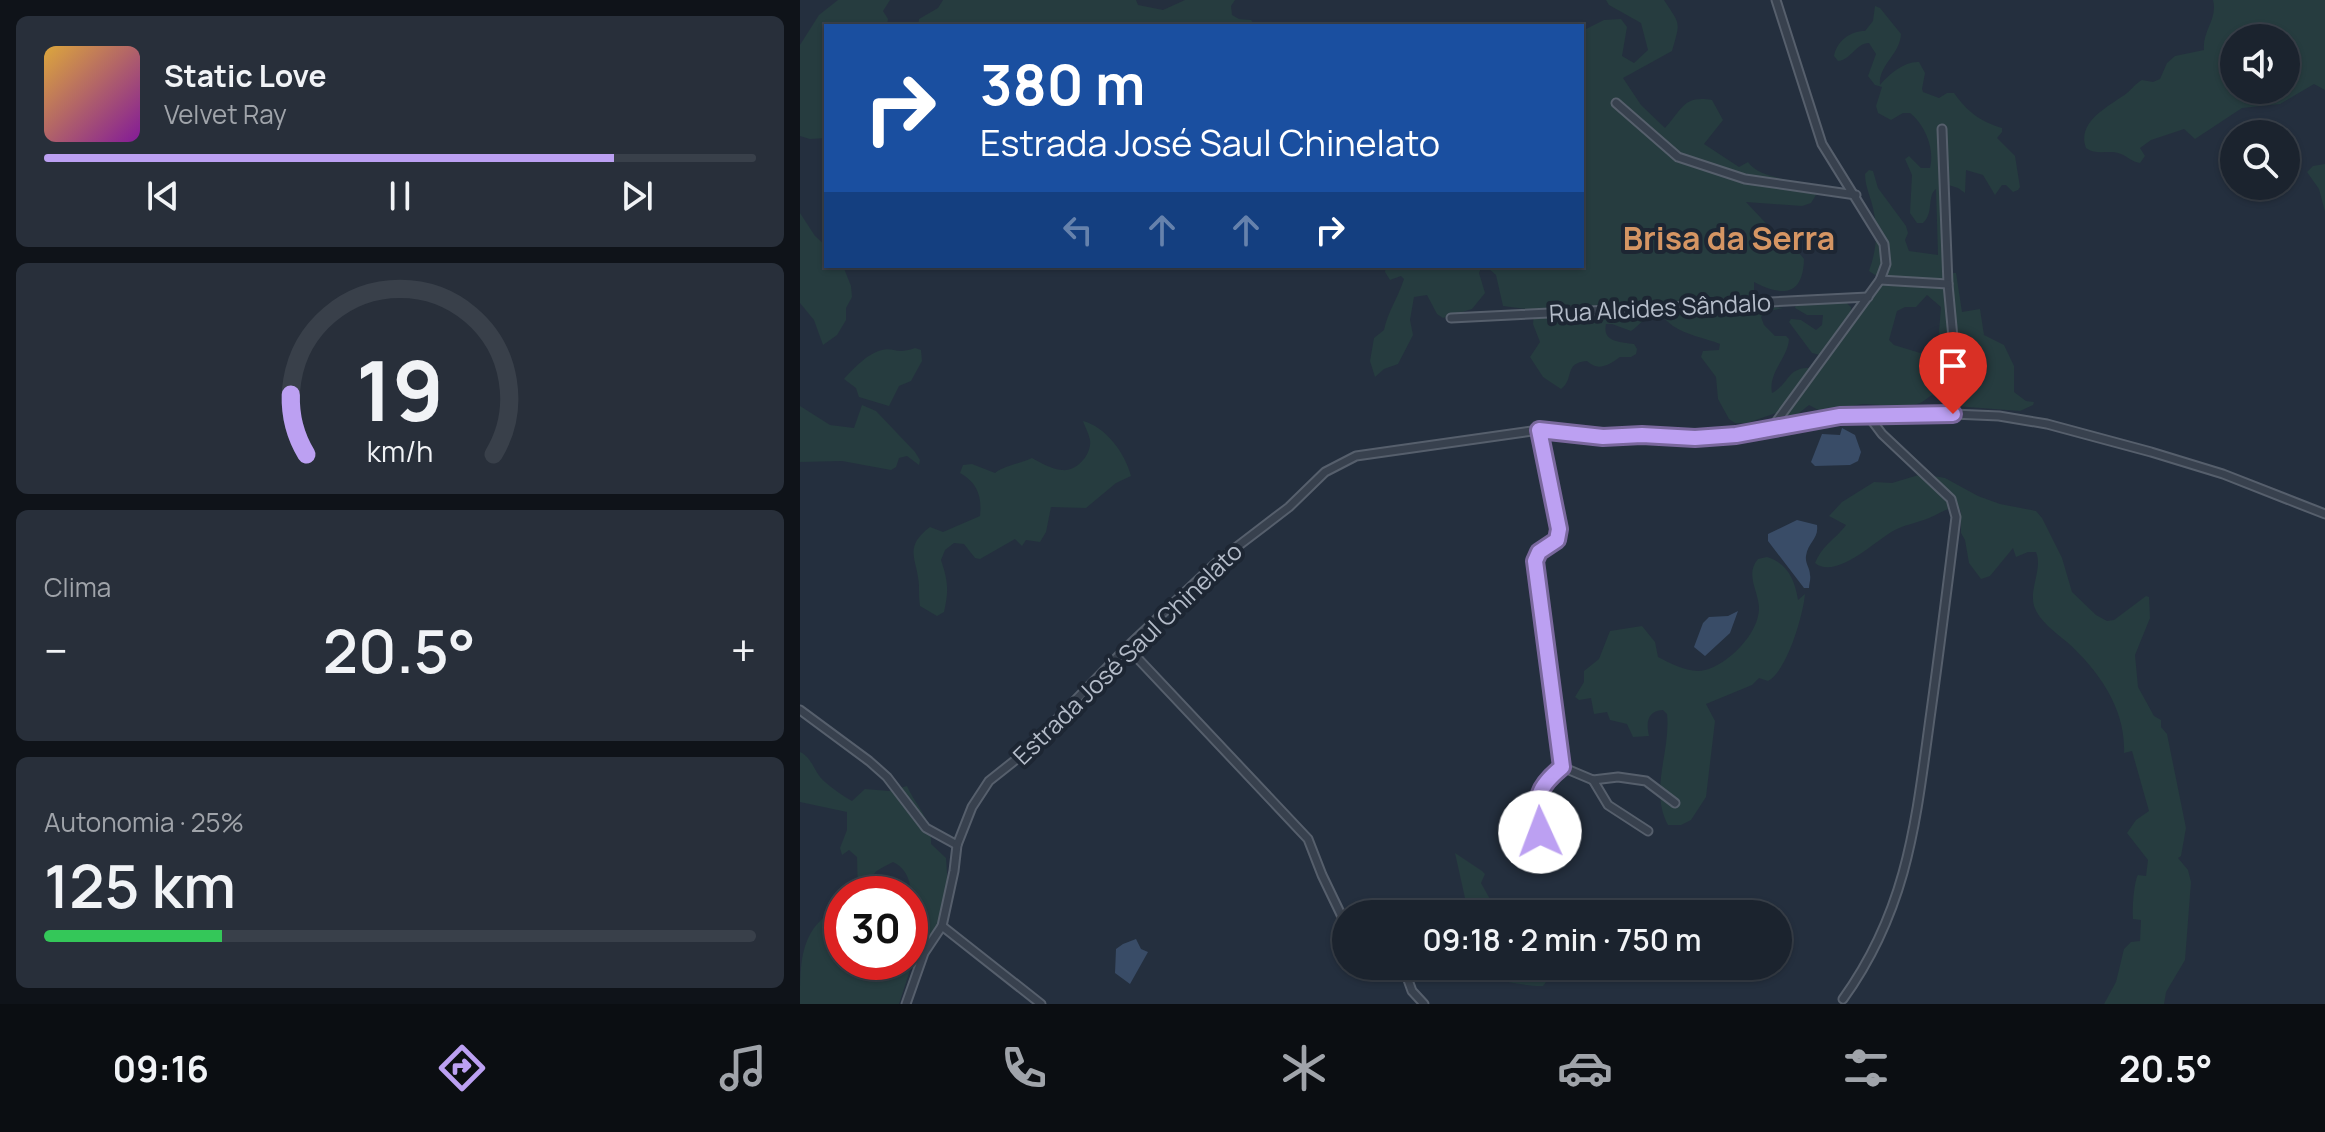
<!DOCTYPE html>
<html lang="pt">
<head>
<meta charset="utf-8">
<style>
	:root { --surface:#1b232e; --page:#282f3a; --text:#f1f3f6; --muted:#a0a4aa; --line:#39404a; --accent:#bca0f2 }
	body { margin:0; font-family:Manrope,sans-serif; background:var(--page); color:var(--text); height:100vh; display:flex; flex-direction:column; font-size:30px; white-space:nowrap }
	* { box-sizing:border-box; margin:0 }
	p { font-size:26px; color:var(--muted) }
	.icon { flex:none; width:44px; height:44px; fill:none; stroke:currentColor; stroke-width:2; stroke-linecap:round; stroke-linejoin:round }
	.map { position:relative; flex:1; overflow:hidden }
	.side { display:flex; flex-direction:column; gap:16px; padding:16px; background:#0f1319; width:800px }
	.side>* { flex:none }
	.banner { position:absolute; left:24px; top:24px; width:760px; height:244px; border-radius:0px; box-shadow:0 2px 6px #0004,0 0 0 2px var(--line); background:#1a4fa0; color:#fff; overflow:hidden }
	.fabs { position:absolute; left:1420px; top:24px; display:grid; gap:16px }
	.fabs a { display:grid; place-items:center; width:80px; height:80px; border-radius:50%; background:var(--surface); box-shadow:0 2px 6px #0004,0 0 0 2px var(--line); font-size:40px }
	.speed { position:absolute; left:24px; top:876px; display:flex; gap:16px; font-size:40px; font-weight:700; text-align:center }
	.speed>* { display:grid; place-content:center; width:104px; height:104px; border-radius:50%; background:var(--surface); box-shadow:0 2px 6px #0004,0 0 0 2px var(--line); line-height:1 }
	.speed .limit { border:12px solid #d22; background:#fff; color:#111 }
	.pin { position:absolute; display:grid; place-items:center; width:68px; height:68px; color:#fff; margin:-82px -34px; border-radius:50% 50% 50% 0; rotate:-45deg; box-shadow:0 0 8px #0007 }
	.pin .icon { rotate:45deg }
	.me { position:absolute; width:88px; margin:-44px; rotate:358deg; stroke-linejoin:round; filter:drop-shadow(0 0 6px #0008) }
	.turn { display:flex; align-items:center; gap:28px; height:168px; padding:0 24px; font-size:36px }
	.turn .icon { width:104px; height:104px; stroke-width:2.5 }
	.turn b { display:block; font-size:56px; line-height:68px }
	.lanes { display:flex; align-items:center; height:76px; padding:0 24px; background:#0003; justify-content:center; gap:40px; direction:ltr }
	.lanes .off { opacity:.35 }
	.big { font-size:60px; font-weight:600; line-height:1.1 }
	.side .card { flex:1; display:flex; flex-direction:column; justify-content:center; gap:12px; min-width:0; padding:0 28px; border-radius:12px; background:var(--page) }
	.side .dial { align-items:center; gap:0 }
	.dial svg { height:208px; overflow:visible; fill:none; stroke:var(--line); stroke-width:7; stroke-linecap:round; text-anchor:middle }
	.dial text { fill:var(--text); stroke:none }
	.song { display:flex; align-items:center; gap:24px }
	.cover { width:96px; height:96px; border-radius:12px; background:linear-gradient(135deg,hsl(40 70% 55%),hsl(290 70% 35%)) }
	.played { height:8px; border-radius:4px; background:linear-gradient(90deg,var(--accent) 80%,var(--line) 80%) }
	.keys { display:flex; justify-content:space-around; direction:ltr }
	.heat { display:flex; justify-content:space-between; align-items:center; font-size:44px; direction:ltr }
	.charge { height:12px; border-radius:6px; background:linear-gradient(90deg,#34c759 25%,var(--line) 0) }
	.trip { position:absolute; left:532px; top:900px; width:460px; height:80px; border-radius:40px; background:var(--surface); box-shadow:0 2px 6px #0004,0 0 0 2px var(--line); font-weight:600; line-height:80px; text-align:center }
	.tab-bar { display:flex; height:128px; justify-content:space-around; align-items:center; background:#0b0e12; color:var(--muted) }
	.tab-bar .icon { width:56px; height:56px }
	.tab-bar .active { color:var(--accent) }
	.tab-bar b { font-size:36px; color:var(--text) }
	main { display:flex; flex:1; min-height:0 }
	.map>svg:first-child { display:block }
	.green { fill:#263c3f; fill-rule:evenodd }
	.water { fill:#394c67 }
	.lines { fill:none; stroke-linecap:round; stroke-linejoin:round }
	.street-casing { stroke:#565f6c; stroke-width:11 }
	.street { stroke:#38414e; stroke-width:7 }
	.route-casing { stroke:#7a689d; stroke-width:20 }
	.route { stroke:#bca0f2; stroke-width:14 }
	.labels { text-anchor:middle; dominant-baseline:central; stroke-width:8; stroke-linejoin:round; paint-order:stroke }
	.street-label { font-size:24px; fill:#b4bcc9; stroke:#1d2633 }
	.district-label { font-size:32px; font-weight:bold; fill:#d59563; stroke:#1d2633 }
</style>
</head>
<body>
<main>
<section class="side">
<div class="card">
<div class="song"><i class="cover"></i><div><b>Static Love</b><p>Velvet Ray</p></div></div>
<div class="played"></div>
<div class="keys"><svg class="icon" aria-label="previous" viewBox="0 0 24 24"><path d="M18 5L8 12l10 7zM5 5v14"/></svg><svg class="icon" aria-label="pause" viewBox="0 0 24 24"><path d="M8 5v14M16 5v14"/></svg><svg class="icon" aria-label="next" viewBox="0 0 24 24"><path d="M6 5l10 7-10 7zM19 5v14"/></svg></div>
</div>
<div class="card dial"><svg viewBox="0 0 100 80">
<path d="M14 69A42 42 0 1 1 86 69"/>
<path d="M14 69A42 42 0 0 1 8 46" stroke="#bca0f2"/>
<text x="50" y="56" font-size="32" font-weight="700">19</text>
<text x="50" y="72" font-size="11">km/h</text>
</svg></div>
<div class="card"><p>Clima</p>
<div class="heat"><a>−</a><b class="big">20.5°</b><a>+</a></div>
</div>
<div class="card"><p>Autonomia · 25%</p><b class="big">125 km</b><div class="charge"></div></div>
</section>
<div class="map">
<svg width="1525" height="1004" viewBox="0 0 1525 1004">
	<rect width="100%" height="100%" fill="#242f3e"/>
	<!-- green -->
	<g class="green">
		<path d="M38,0H90L83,11L88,19L87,26H26V138L10,139L0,136V45L19,15Z"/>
		<path d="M143,0H336L338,5L363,10L385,0H435L431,6L432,15L439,19L451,20L456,26H118L119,19L138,8Z"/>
		<path d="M806,0H864C880,25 881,20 872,51L823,78L841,105L865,128C882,110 883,95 912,100L923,120L904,144L939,167L948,162C961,181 999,176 1016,195L1011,203L1002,206L946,202L975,233L989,237L990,242L1004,259C1003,296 983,297 954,282V295L932,303L983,308L965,312L961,317L964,325L975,336H986L989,339C988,358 968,372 972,393C993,381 985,365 1018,368L1028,357L1012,353L989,322L991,319L1001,320L1016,330L1022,325L1023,315H1007L995,308L996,304L1042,299L1051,307L1050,324L1088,276L1087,273L1075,275L1069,271C1076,252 1078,233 1074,213C1072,199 1065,188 1065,174L1069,170L1073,171L1078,188L1106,226L1108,233L1105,240L1109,251L1138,255L1136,189C1127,195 1134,213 1123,223H1117L1110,213L1112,175L1105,159L1109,156L1121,168H1130C1135,149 1125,125 1110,113H1103L1091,120L1078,113L1076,106L1082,87L1075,85L1068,76L1076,54L1069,43C1056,43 1051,60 1038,61L1034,56C1037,41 1050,31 1065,31L1073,21L1075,6L1080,8L1101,34C1100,55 1078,65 1080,85C1089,74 1105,61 1119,62L1125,73L1122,89L1123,92L1139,98L1147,93H1154C1168,112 1179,121 1202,128V132L1197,138L1215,156L1220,187L1218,190L1213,192L1206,185H1202L1195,195L1183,175L1166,170L1165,193L1158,188L1139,182L1150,273H1156L1162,312L1180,309L1184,335L1204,345L1214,366V392L1226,401L1234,402L1233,405L1220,411L1155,406L1132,395C1128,397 1126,400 1122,402C1112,408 1078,405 1066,404C1060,403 1031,411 1024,413L1009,405L979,429L978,414L976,413L947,423H935L929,419L918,399L916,377L901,357L903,351L919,350L920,344C905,338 886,335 873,326C866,321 861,313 851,316C844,317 838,327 831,331L812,324H806C802,342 820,342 834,344L837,349L836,354L831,357H820C809,365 798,372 787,361C763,363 775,379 761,389L743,377L730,357L740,342L733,324L734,313L727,309L703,306L696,275L687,267L681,268L679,273L685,293L672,309L643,318L637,314L627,295L614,297L610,320L613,335L598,364L584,369L575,377L570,361L574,338L584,330C588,311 598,298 604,279L601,276L590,280L585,272L586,266H782V31L804,20L821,19L827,27L822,56L834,63L848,50L841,23L809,5ZM1127,295L1141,307L1139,332L1144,350L1143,369L1130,356L1094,345L1089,340L1097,311L1105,307H1116Z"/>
		<path d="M1413,0H1525V90L1514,84L1480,104L1442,108L1395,139L1384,129L1351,140L1340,148L1345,156L1340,163C1330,161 1329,157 1321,154C1309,149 1297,156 1286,148C1276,121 1310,106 1327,93C1332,89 1335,84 1342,80L1353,82L1360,79L1367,63L1375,56L1404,50C1402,31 1418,19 1413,0ZM1434,38H1486V90H1434Z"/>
		<path d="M1525,164V212L1519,189L1507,172L1513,166Z"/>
		<path d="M0,213L15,236L26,246V266H43L51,286L52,297L46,308V320L37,335L23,345L14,320L0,303Z"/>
		<path d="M115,348L121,350L122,361L111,381L99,386L89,406L59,397L56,388L44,379C53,369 68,353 82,350C94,347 96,355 115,348Z"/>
		<path d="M62,405L76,411L115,452L120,460L119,465L107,456L99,458L96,467L91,470L42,461L0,462V406L30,425L54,428Z"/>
		<path d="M283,421C306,427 325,453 331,476L316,483L286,508L251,507L246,532L240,542L226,540L222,546L215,539L180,559L175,558L164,544L154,543L145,550L141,560C148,581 149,590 144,612L137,616L120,606C119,598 119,593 119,586C118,560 102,548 130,527L143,532L180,516C182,497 178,483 160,473L163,465L172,464L195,473C206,465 219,464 232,458C241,463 251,469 262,470C276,472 292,455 290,440C289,434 285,427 283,421Z"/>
		<path d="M1122,474L1145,478L1178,496L1200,504L1236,511L1242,518L1262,558L1272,592L1296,615L1307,621L1314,620L1346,596L1349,597L1350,618L1335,655L1338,687L1354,716L1361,720V727L1367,734L1386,828L1381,856L1378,858L1388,870L1391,882L1385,960L1366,992L1364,1004H1304L1316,982L1324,949L1331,942L1340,941L1341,920L1333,919C1332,910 1334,881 1338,875L1346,876L1348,860L1327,833L1336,820L1349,811L1332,751L1324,753C1326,709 1299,671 1267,642C1256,633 1239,621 1234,606C1229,588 1243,569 1236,552H1228L1216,557L1213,548L1190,576L1181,579L1169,563L1165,540L1161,533V512L1158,506C1147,508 1139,514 1129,518C1117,523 1103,525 1093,531C1075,541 1036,580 1015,563C1024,543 1035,540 1046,525L1029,516L1042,502L1074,482L1092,483Z"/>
		<path d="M967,557C987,563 995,580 998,600L1005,594C1003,616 987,671 968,681L959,678L952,685L906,704L915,721L906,797L891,820L881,825H868C849,790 871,751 867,714L863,710C847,711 846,723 849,736L833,737L827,724L810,720L807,712L794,714L791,698L779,700L775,697L784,682V671L799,659L810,631L842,626L855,642L858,657C872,664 890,674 905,670C929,664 960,632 959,607C958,590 945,574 958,559Z"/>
		<path d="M0,752C13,758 14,773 25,782C33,789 43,796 52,801L65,789L89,791L107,786C118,810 132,818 131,844L146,858L148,889L139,928L118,946L110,939C110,917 120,874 93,862C65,876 78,871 68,894H58L57,857L49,850L42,855L40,848L47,830V812L0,802Z"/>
		<path d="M655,853L682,871L685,874L681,883L691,901L712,914H625L627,909L654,912L665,898Z"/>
		<path d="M42,906V962C59,962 84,957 98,968L111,967L99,1004H0C0,959 0,926 42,906Z"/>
		<path d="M648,966H736L746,982L743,986C726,987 681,977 663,970L655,972Z"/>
	</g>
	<!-- water -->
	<g class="water">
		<path d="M1042,428L1055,435L1061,452L1058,461L1050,465L1015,466L1011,462L1022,434L1040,435Z"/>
		<path d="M997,520L1017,525C1019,539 1008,542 1006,556C1005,564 1010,568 1010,575C1011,579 1009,584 1009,588H1004L968,541V534Z"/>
		<path d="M938,611L930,633L905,656L894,647L903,623L909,617L928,616Z"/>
		<path d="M336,939L341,949L348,952L330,984L315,973L316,949L323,944Z"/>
	</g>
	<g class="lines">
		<!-- street casing -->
		<g class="street-casing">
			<g id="street">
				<path d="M816,103L878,157L945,179L1056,195"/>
				<path d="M1142,129L1148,284L1156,370"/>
				<path d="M1080,280L1148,284"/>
				<path d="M651,318L1068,297"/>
				<path d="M971,429L1080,280L1086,264L1084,244L1022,144L976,0"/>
				<path d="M739,430L759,529L757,540L742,549L735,561L762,767L743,784L737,798L743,858"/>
				<path d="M327,647L508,839L522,875L546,925"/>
				<path d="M0,710L69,761L87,777L126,828L157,845"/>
				<path d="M762,767L793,780L818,777L846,781L875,803"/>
				<path d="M793,780L808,805L848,831"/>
				<path d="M142,926L241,1004"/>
				<path d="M603,966L612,991L624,1004"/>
				<path d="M1043,999C1109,907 1116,819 1131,711C1140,646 1148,582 1156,517L1151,499L1082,434L1067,414"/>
				<path d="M106,1004L124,953L142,926L154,871L157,845L172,807L189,781L223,754L327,647L417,562L489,507L525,472L556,456L739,430L803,437L842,435L895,438L936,435L1040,416L1067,414L1130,413L1199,416L1247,424L1351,452L1423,474L1525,514"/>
			</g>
		</g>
		<!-- street -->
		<use href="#street" class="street"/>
	</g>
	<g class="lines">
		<!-- route casing -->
		<g class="route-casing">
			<path id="route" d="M740,832C737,798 734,790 762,767L735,561L739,552L757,540L759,529L739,430L803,437L842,435L895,438L936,435L1040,416L1153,414"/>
		</g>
		<!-- route -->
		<use href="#route" class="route"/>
	</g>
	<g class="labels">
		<!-- street labels -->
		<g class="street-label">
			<text transform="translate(860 307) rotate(-3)">Rua Alcides Sândalo</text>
			<text transform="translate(327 653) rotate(-44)">Estrada José Saul Chinelato</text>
		</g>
		<!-- district labels -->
		<g class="district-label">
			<text x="929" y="238">Brisa da Serra</text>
		</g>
	</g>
</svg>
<div class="fabs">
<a><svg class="icon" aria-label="sound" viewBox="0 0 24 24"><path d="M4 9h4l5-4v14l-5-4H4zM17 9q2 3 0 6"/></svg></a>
<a><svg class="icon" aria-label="search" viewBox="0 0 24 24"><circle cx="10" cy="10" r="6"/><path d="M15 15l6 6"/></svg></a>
</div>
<div class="speed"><div class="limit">30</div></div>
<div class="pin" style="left:1153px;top:414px;background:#d93025"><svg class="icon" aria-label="arrive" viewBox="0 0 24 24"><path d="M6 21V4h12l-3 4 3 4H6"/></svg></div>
<svg class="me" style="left:740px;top:832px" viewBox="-20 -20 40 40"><circle r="19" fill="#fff"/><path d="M0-13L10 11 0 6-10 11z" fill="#bca0f2"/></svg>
<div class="trip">09:18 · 2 min · 750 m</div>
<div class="banner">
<div class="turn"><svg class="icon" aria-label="right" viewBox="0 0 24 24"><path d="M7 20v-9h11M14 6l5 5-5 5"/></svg><div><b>380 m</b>Estrada José Saul Chinelato</div></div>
<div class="lanes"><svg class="icon off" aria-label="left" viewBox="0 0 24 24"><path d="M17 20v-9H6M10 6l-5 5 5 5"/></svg><svg class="icon off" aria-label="ahead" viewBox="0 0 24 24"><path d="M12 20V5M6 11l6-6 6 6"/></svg><svg class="icon off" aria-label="ahead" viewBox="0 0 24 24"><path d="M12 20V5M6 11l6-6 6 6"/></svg><svg class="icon" aria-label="right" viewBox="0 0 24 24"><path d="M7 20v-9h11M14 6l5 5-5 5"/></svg></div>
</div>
</div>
</main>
<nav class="tab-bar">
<b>09:16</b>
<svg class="icon active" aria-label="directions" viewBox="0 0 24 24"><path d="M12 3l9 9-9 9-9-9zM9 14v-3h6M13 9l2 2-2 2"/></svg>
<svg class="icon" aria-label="music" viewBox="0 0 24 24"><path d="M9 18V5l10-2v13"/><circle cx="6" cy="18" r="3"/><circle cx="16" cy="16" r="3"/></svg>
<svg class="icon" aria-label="phone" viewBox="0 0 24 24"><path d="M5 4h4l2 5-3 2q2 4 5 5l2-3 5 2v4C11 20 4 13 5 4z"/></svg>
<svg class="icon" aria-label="climate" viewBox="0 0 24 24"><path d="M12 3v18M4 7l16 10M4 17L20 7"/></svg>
<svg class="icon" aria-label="car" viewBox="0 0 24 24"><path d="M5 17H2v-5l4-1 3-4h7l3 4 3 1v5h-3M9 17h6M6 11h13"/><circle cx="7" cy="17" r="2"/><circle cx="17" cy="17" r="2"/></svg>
<svg class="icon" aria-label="filters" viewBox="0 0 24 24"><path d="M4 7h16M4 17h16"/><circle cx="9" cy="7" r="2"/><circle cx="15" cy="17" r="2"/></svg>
<b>20.5°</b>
</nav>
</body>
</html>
